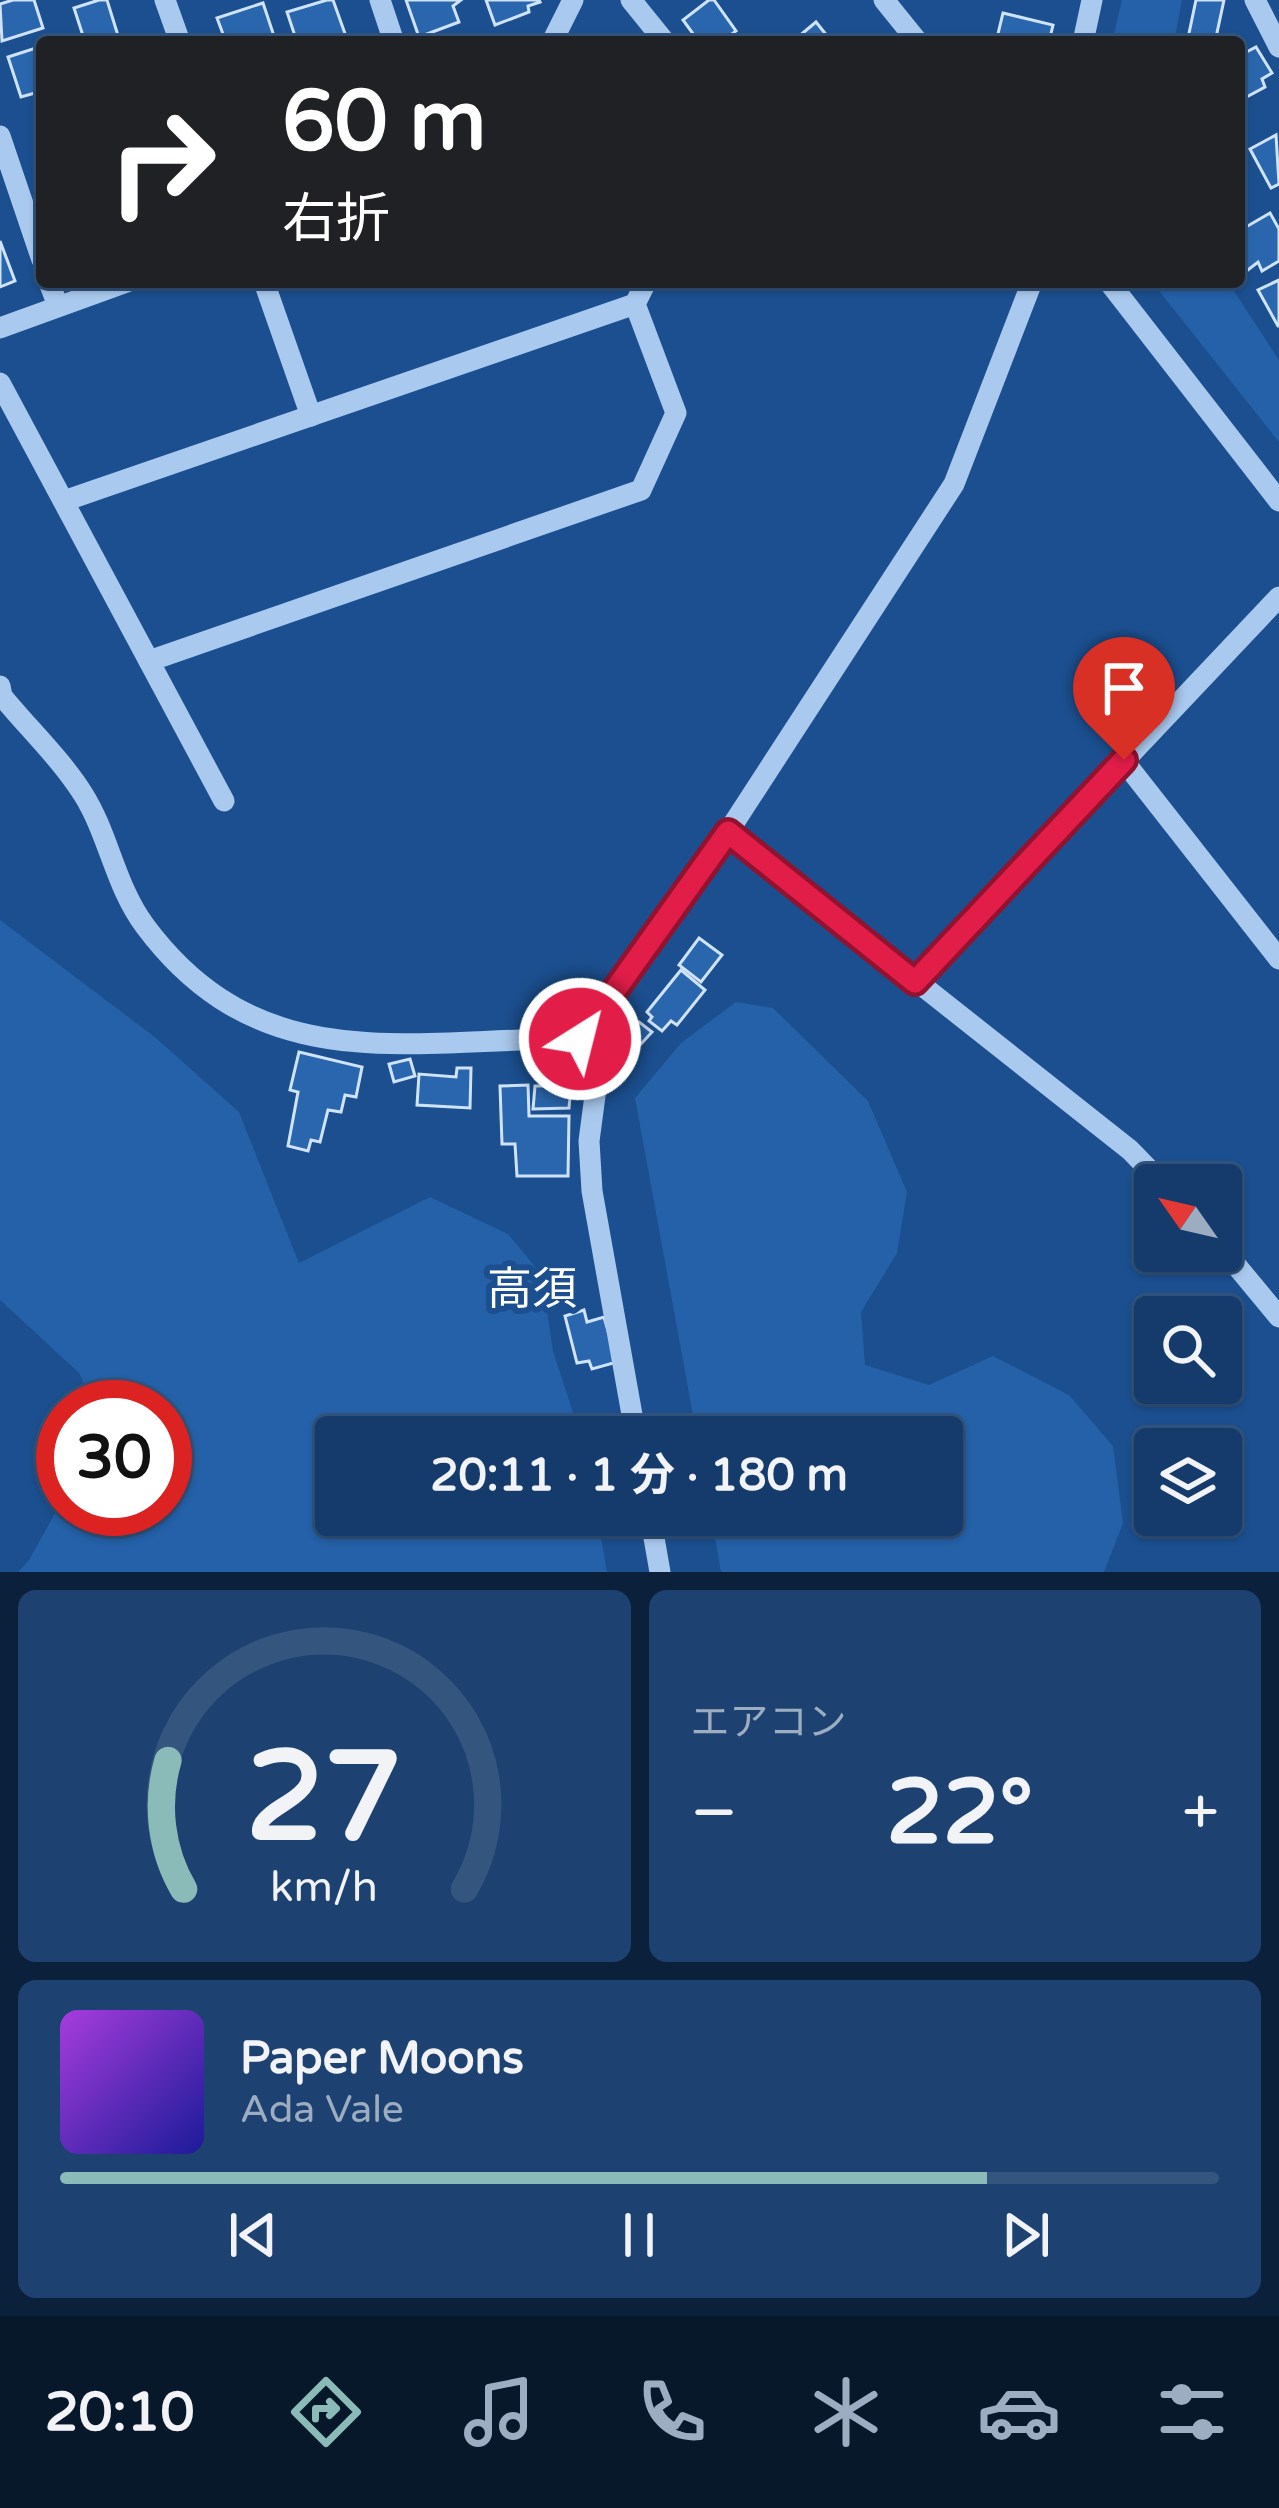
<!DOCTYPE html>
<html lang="ja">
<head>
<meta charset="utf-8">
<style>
	:root { --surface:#143b6b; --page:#1d4271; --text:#f1f3f6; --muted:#9dadc1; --line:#33557e; --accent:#8bbbb9 }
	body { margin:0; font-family:"Varela Round","Noto Sans JP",sans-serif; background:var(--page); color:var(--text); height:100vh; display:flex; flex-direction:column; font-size:45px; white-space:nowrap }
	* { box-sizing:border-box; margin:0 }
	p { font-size:39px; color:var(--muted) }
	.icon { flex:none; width:66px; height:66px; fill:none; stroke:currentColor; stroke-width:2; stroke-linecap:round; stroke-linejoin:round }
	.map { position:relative; height:1572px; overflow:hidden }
	.drawer { display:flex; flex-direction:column; gap:18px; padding:18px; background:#0b203b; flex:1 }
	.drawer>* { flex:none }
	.top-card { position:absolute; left:36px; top:36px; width:1209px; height:252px; border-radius:12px; box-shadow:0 3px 9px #0004,0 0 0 3px var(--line); background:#202124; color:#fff; overflow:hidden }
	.needle { width:78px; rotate:304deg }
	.buttons { position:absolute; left:1134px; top:1164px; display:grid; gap:24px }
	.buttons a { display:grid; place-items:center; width:108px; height:108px; border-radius:12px; background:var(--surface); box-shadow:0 3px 9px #0004,0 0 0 3px var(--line); font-size:60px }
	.speed { position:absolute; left:36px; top:1380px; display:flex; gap:24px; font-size:60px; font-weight:700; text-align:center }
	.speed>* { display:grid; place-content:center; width:156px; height:156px; border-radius:50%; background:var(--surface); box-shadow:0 3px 9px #0004,0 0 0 3px var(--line); line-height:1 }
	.speed .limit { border:18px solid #d22; background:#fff; color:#111 }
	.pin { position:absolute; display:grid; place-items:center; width:102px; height:102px; color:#fff; margin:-123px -51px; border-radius:50% 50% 50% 0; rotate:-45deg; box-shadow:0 0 12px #0007 }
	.pin .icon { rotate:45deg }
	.me { position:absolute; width:132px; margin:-66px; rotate:36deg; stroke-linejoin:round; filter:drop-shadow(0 0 9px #0008) }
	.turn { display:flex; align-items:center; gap:42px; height:252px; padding:0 48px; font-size:54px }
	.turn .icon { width:156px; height:156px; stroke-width:2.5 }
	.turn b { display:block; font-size:84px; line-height:102px }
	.big { font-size:90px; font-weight:700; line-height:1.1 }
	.drawer .tile { flex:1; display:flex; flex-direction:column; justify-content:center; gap:18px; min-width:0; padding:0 42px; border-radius:18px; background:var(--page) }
	.drawer .dial { align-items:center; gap:0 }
	.dial svg { height:312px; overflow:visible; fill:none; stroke:var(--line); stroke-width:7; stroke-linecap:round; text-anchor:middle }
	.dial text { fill:var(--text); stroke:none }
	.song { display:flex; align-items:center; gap:36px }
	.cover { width:144px; height:144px; border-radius:18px; background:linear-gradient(135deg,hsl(280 70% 55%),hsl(240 70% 35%)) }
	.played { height:12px; border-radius:6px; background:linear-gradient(90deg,var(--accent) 80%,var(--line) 80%) }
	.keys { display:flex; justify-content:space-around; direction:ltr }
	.heat { display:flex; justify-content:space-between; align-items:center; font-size:66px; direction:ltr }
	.drawer .tiles { flex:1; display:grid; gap:18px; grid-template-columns:1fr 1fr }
	.tile:last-child { grid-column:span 2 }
	.trip { position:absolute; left:315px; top:1416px; width:648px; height:120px; border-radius:12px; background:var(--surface); box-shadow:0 3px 9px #0004,0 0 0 3px var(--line); font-weight:700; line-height:120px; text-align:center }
	.tab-bar { display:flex; height:192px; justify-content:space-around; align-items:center; background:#08182b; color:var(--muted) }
	.tab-bar .icon { width:84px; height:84px }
	.tab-bar .current { color:var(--accent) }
	.tab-bar b { font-size:54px; color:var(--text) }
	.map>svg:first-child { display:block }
	.green { fill:#2461a8 }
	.building { fill:#2a66ad; stroke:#cfe3fa; stroke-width:3 }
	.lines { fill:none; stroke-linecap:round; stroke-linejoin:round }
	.minor { stroke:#a9c9ee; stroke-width:21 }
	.route-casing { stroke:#92132f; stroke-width:30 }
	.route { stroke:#e11d48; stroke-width:21 }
	.labels { text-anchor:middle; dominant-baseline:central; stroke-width:12; stroke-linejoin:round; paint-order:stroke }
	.quarter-label { font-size:45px; fill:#fff; stroke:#1b4f8f }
</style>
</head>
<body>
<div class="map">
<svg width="1279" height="1572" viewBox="0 0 1279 1572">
	<rect width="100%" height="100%" fill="#1b4f8f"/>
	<!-- green -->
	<g class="green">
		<path d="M1122,0H1182L1174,42H1112Z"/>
		<path d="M1152,282H1228L1279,360V442Z"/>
		<path d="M0,920L156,1038L239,1112L299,1263L430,1197L508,1234L542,1275L553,1351L581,1437H336V1515H597L607,1572H18L29,1560L63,1499V1509H165V1407H96L79,1373L0,1300Z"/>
		<path d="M736,1002L773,1008L868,1101L907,1192L897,1253L861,1312L865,1365L929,1385L993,1356L1069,1395L1113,1446L1123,1523L1104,1572H721L711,1515H942V1437H697L635,1098L681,1043Z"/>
	</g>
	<!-- building -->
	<g class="building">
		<path d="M13,0H34L43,28L2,41L0,4Z"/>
		<path d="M99,0H107L120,42H85L74,8Z"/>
		<path d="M327,0H333L348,42H297L287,12Z"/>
		<path d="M406,0H461L453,6L459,22L419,37Z"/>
		<path d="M486,0H539L540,2L528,6L529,12L495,25Z"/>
		<path d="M709,0H714L736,31L721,42H699L683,20Z"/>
		<path d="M1196,0H1224L1215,42L1188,38Z"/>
		<path d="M263,3L274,36L257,42H226L217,18Z"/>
		<path d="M1003,13L1053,25L1049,42H996Z"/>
		<path d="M816,22L832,42H792Z"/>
		<path d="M42,46V91L21,97L8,57Z"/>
		<path d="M1256,47L1272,73L1262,79L1265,87L1239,101V56Z"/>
		<path d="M1276,135L1279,184L1271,188L1250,149Z"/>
		<path d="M1270,213L1279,229V261L1262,271L1258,262L1244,273L1239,265V231Z"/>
		<path d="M0,241L15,281L0,287Z"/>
		<path d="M1279,280V326H1278L1258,290Z"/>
		<path d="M699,938L722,955L701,982L679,965Z"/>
		<path d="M681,970L705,990L677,1025L671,1021L662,1031L649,1021L652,1017L647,1012Z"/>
		<path d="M639,1022L652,1032L641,1044L629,1035Z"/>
		<path d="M299,1052L362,1067L356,1097L345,1095L341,1112L328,1110L320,1142L311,1140L308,1151L288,1146L298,1092L290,1090Z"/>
		<path d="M410,1059L415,1076L394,1082L389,1064Z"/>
		<path d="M457,1068H471L470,1108L417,1105L419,1074L456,1077Z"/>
		<path d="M528,1085L529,1116H569L568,1176H517L515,1144H502L500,1086Z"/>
		<path d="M535,1086H571L569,1108L533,1109Z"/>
		<path d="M584,1310L587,1322L604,1317L617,1362L592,1369L589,1361L577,1363L565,1316Z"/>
	</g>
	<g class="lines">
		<!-- minor -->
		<g class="minor">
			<path d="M165,0L180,42"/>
			<path d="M380,0L394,42"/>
			<path d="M631,0L665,42"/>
			<path d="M884,0L918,42"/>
			<path d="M1255,0L1279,47"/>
			<path d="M552,42L573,0"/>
			<path d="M1083,42L1092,0"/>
			<path d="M0,136L42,260"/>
			<path d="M49,282L58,306"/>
			<path d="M264,282L311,416"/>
			<path d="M1109,282L1279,501"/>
			<path d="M0,328L127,282"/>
			<path d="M0,383L224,801"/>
			<path d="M64,501L635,304"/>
			<path d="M149,661L641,490L676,413L635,304L646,282"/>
			<path d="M0,686L2,696C28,728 61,759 83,794C109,835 115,886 145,926C262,1083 413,1037 580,1039"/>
			<path d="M1123,760L1279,959"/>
			<path d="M728,832L1130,1150L1164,1185"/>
			<path d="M915,982L1279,597"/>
			<path d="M580,1039L728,832L954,484L1032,282"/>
			<path d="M580,1039L598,1073L589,1141L592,1191L636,1437"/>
			<path d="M1221,1247L1279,1317"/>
			<path d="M650,1515L660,1572"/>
		</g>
	</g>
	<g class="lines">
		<!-- route casing -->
		<g class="route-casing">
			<path id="route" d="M580,1039L728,832L915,982L1124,760"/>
		</g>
		<!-- route -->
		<use href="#route" class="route"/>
	</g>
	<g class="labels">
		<!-- quarter labels -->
		<g class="quarter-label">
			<text x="532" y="1290">高須</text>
		</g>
	</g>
</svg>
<div class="buttons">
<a><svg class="needle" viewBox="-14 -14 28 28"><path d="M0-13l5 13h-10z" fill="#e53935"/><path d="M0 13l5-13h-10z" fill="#9dadc1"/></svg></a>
<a><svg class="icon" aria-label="search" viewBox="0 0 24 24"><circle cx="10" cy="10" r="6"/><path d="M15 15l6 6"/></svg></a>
<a><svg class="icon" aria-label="layers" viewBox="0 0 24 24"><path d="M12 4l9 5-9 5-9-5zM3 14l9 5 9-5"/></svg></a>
</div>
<div class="speed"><div class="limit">30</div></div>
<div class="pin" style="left:1124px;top:760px;background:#d93025"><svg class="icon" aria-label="arrive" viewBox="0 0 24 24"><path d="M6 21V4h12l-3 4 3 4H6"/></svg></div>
<svg class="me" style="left:580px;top:1039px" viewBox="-20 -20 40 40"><circle r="17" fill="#e11d48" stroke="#fff" stroke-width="3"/><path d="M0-11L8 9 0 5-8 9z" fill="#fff"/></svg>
<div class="trip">20:11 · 1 分 · 180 m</div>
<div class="top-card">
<div class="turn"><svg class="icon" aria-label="right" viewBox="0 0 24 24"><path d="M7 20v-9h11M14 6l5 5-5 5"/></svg><div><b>60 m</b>右折</div></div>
</div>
</div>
<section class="drawer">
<div class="tiles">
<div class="tile dial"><svg viewBox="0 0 100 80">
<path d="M14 69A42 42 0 1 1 86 69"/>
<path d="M14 69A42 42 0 0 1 10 36" stroke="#8bbbb9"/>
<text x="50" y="56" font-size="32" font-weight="700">27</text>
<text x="50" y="72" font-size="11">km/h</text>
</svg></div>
<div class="tile"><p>エアコン</p>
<div class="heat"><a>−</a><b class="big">22°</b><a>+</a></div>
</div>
<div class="tile">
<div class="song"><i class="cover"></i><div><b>Paper Moons</b><p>Ada Vale</p></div></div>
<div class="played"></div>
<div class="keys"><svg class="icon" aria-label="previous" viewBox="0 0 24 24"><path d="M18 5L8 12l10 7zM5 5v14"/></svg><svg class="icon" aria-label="pause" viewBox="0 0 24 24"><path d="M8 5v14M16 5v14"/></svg><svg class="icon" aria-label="next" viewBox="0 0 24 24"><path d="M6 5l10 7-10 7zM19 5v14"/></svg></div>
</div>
</div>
</section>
<nav class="tab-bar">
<b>20:10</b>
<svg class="icon current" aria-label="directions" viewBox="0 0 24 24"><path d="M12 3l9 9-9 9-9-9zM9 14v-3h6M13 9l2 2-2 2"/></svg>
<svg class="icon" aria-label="music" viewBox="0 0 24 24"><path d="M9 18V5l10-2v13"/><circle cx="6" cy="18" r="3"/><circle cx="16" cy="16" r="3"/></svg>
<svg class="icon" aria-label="phone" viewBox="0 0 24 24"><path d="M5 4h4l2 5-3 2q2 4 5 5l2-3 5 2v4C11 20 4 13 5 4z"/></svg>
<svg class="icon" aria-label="climate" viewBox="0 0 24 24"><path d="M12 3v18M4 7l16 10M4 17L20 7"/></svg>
<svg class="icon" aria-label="car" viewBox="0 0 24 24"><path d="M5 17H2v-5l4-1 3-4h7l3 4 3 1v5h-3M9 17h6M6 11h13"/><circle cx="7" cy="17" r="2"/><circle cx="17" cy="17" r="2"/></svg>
<svg class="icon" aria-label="filters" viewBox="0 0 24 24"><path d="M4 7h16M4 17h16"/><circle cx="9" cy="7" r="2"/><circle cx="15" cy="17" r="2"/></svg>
</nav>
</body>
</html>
